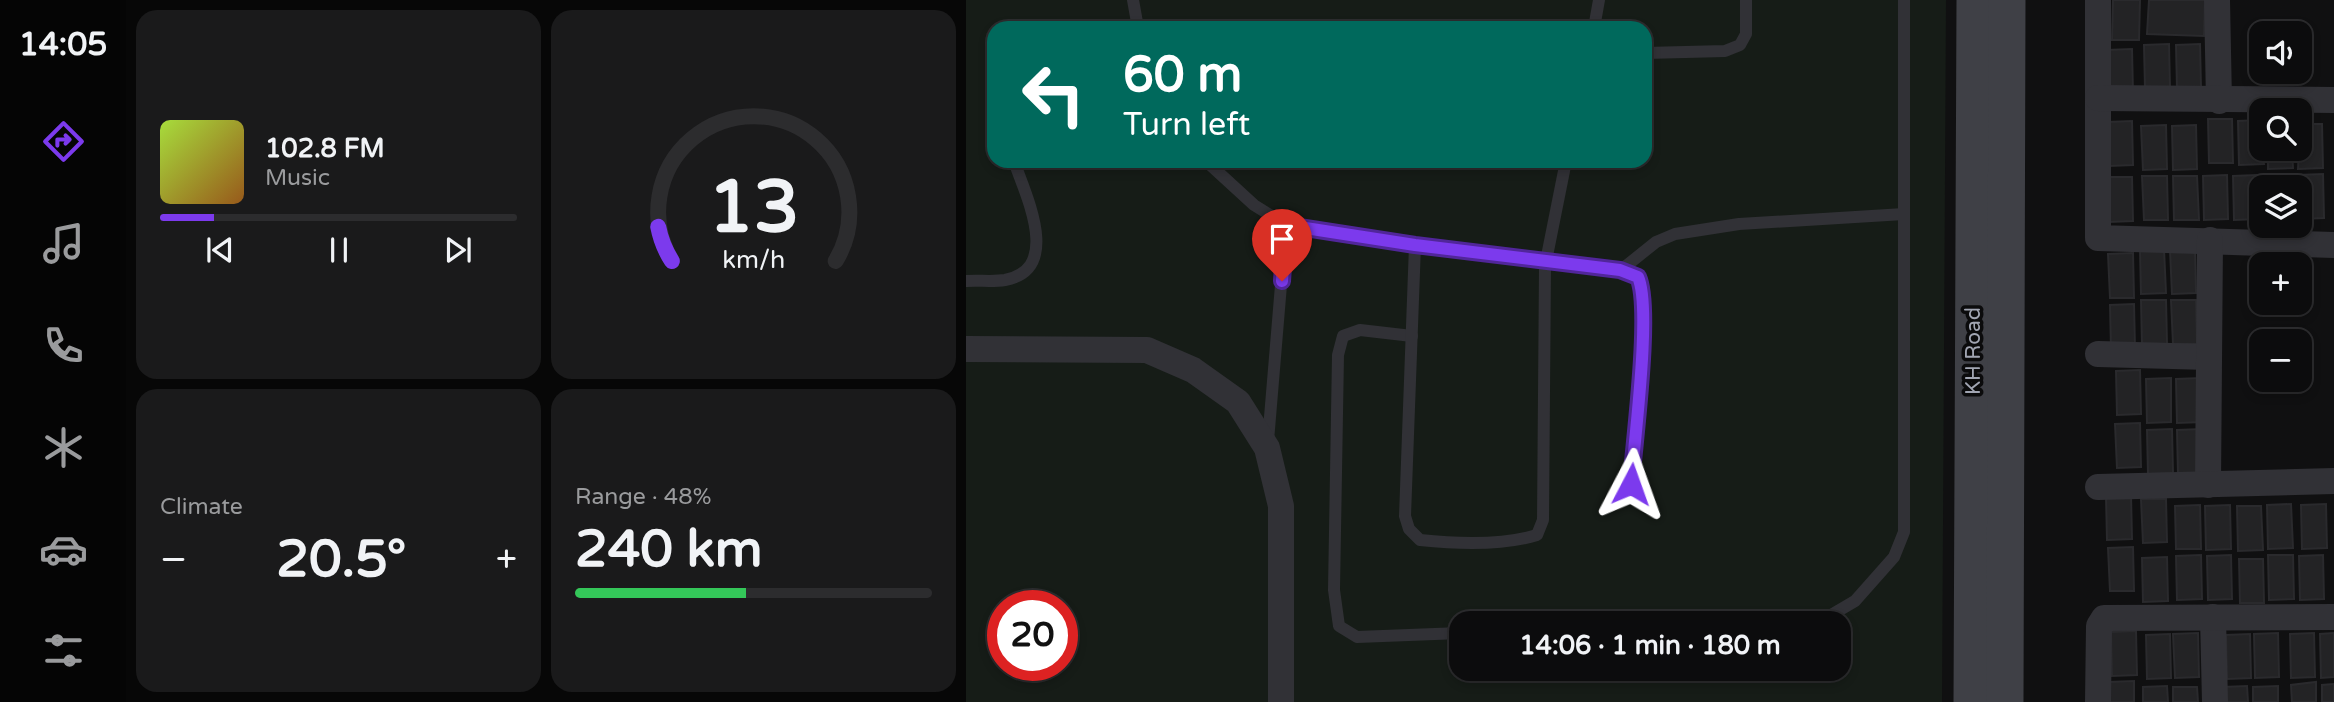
<!DOCTYPE html>
<html lang="en">
<head>
<meta charset="utf-8">
<style>
	:root { --surface:#0c0c0d; --page:#1a1a1b; --text:#f1f3f6; --muted:#9a9b9d; --line:#2c2c2e; --accent:#7c3aed }
	body { margin:0; font-family:"Varela Round",sans-serif; background:var(--page); color:var(--text); height:100vh; display:flex; flex-direction:column; font-size:26px; white-space:nowrap }
	* { box-sizing:border-box; margin:0 }
	p { font-size:23px; color:var(--muted) }
	.icon { flex:none; width:38px; height:38px; fill:none; stroke:currentColor; stroke-width:2; stroke-linecap:round; stroke-linejoin:round }
	.map { position:relative; flex:1; overflow:hidden }
	.drawer { display:flex; flex-direction:column; gap:10px; padding:10px; background:#070707; width:840px }
	.drawer>* { flex:none }
	.banner { position:absolute; left:21px; top:21px; width:665px; height:147px; border-radius:21px; box-shadow:0 4px 10px #0003,0 0 0 2px var(--line); background:#00695c; color:#fff; overflow:hidden }
	.buttons { position:absolute; left:1283px; top:21px; display:grid; gap:14px }
	.buttons a { display:grid; place-items:center; width:63px; height:63px; border-radius:14px; background:var(--surface); box-shadow:0 4px 10px #0003,0 0 0 2px var(--line); font-size:35px }
	.speed { position:absolute; left:21px; top:590px; display:flex; gap:14px; font-size:35px; font-weight:700; text-align:center }
	.speed>* { display:grid; place-content:center; width:91px; height:91px; border-radius:50%; background:var(--surface); box-shadow:0 4px 10px #0003,0 0 0 2px var(--line); line-height:1 }
	.speed .limit { border:10px solid #d22; background:#fff; color:#111 }
	.pin { position:absolute; display:grid; place-items:center; width:60px; height:60px; color:#fff; margin:-72px -30px; border-radius:50% 50% 50% 0; rotate:-45deg; box-shadow:0 0 7px #0007 }
	.pin .icon { rotate:45deg }
	.me { position:absolute; width:77px; margin:-38px; rotate:4deg; stroke-linejoin:round; filter:drop-shadow(0 0 5px #0008) }
	.turn { display:flex; align-items:center; gap:24px; height:147px; padding:0 21px; font-size:32px }
	.turn .icon { width:91px; height:91px; stroke-width:2.5 }
	.turn b { display:block; font-size:49px; line-height:60px }
	.big { font-size:52px; font-weight:700; line-height:1.1 }
	.drawer .card { flex:1; display:flex; flex-direction:column; justify-content:center; gap:10px; min-width:0; padding:0 24px; border-radius:21px; background:var(--page) }
	.drawer .dial { align-items:center; gap:0 }
	.dial svg { height:182px; overflow:visible; fill:none; stroke:var(--line); stroke-width:7; stroke-linecap:round; text-anchor:middle }
	.dial text { fill:var(--text); stroke:none }
	.song { display:flex; align-items:center; gap:21px }
	.cover { width:84px; height:84px; border-radius:10px; background:linear-gradient(135deg,hsl(80 70% 55%),hsl(30 70% 35%)) }
	.played { height:7px; border-radius:4px; background:linear-gradient(90deg,var(--accent) 15%,var(--line) 15%) }
	.keys { display:flex; justify-content:space-around; direction:ltr }
	.heat { display:flex; justify-content:space-between; align-items:center; font-size:38px; direction:ltr }
	.charge { height:10px; border-radius:5px; background:linear-gradient(90deg,#34c759 48%,var(--line) 0) }
	.drawer .tiles { flex:1; display:grid; gap:10px; grid-template-columns:repeat(2,1fr) }
	.trip { position:absolute; left:483px; top:611px; width:402px; height:70px; border-radius:21px; background:var(--surface); box-shadow:0 4px 10px #0003,0 0 0 2px var(--line); font-weight:700; line-height:70px; text-align:center }
	main { display:flex; flex:1; min-height:0 }
	.tabs { display:flex; flex-direction:column; width:126px; justify-content:space-around; align-items:center; background:#050505; color:var(--muted) }
	.tabs .icon { width:49px; height:49px }
	.tabs .on { color:var(--accent) }
	.tabs b { font-size:32px; color:var(--text) }
	.map>svg:first-child { display:block }
	.green { fill:#161c17; fill-rule:evenodd }
	.building { fill:#232325; stroke:#2a2a2d; stroke-width:2 }
	.lines { fill:none; stroke-linecap:round; stroke-linejoin:round }
	.lane { stroke:#313136; stroke-width:12 }
	.street { stroke:#313136; stroke-width:26 }
	.secondary { stroke:#3f4046; stroke-width:37 }
	.route-casing { stroke:#51269a; stroke-width:18 }
	.route { stroke:#7c3aed; stroke-width:12 }
	.labels { text-anchor:middle; dominant-baseline:central; stroke-width:7; stroke-linejoin:round; paint-order:stroke }
	.street-label { font-size:21px; fill:#a1a5b2; stroke:#0b0b0c }
</style>
</head>
<body>
<main>
<nav class="tabs">
<b>14:05</b>
<svg class="icon on" aria-label="directions" viewBox="0 0 24 24"><path d="M12 3l9 9-9 9-9-9zM9 14v-3h6M13 9l2 2-2 2"/></svg>
<svg class="icon" aria-label="music" viewBox="0 0 24 24"><path d="M9 18V5l10-2v13"/><circle cx="6" cy="18" r="3"/><circle cx="16" cy="16" r="3"/></svg>
<svg class="icon" aria-label="phone" viewBox="0 0 24 24"><path d="M5 4h4l2 5-3 2q2 4 5 5l2-3 5 2v4C11 20 4 13 5 4z"/></svg>
<svg class="icon" aria-label="climate" viewBox="0 0 24 24"><path d="M12 3v18M4 7l16 10M4 17L20 7"/></svg>
<svg class="icon" aria-label="car" viewBox="0 0 24 24"><path d="M5 17H2v-5l4-1 3-4h7l3 4 3 1v5h-3M9 17h6M6 11h13"/><circle cx="7" cy="17" r="2"/><circle cx="17" cy="17" r="2"/></svg>
<svg class="icon" aria-label="filters" viewBox="0 0 24 24"><path d="M4 7h16M4 17h16"/><circle cx="9" cy="7" r="2"/><circle cx="15" cy="17" r="2"/></svg>
</nav>
<section class="drawer">
<div class="tiles">
<div class="card">
<div class="song"><i class="cover"></i><div><b>102.8 FM</b><p>Music</p></div></div>
<div class="played"></div>
<div class="keys"><svg class="icon" aria-label="previous" viewBox="0 0 24 24"><path d="M18 5L8 12l10 7zM5 5v14"/></svg><svg class="icon" aria-label="pause" viewBox="0 0 24 24"><path d="M8 5v14M16 5v14"/></svg><svg class="icon" aria-label="next" viewBox="0 0 24 24"><path d="M6 5l10 7-10 7zM19 5v14"/></svg></div>
</div>
<div class="card dial"><svg viewBox="0 0 100 80">
<path d="M14 69A42 42 0 1 1 86 69"/>
<path d="M14 69A42 42 0 0 1 8 54" stroke="#7c3aed"/>
<text x="50" y="56" font-size="32" font-weight="700">13</text>
<text x="50" y="72" font-size="11">km/h</text>
</svg></div>
<div class="card"><p>Climate</p>
<div class="heat"><a>−</a><b class="big">20.5°</b><a>+</a></div>
</div>
<div class="card"><p>Range · 48%</p><b class="big">240 km</b><div class="charge"></div></div>
</div>
</section>
<div class="map">
<svg width="1368" height="702" viewBox="0 0 1368 702">
	<rect width="100%" height="100%" fill="#101011"/>
	<!-- green -->
	<path class="green" d="M0,0H980L976,702H0ZM28,28H679V161H28ZM37,606H96V665H37ZM495,623H873V668H495Z"/>
	<!-- building -->
	<g class="building">
		<path d="M1147,0H1174L1173,40H1146Z"/>
		<path d="M1183,0H1239L1238,36L1181,34Z"/>
		<path d="M1203,44L1204,88H1179L1178,45Z"/>
		<path d="M1234,44L1235,88L1211,89L1210,45Z"/>
		<path d="M1166,49L1167,93L1142,94L1141,50Z"/>
		<path d="M1242,119H1266L1267,163H1243Z"/>
		<path d="M1295,120L1298,164L1273,165L1272,121Z"/>
		<path d="M1166,121L1167,165L1143,166L1142,122Z"/>
		<path d="M1334,124H1356L1357,168L1332,169Z"/>
		<path d="M1200,125L1201,169L1177,170L1175,126Z"/>
		<path d="M1230,125L1231,169L1207,170L1206,126Z"/>
		<path d="M1302,149H1326L1327,168L1302,169Z"/>
		<path d="M1327,174V187H1303L1302,175Z"/>
		<path d="M1357,174L1358,218L1334,219L1332,175Z"/>
		<path d="M1261,175L1262,219L1238,220L1237,176Z"/>
		<path d="M1291,175L1292,219L1268,220L1267,176Z"/>
		<path d="M1176,176H1201L1202,220H1178Z"/>
		<path d="M1207,176H1231L1233,220H1208Z"/>
		<path d="M1142,177H1166L1167,221L1143,222Z"/>
		<path d="M1198,249L1200,293L1175,294L1174,250Z"/>
		<path d="M1229,249L1230,293L1206,294L1204,250Z"/>
		<path d="M1167,253L1168,298H1144L1142,254Z"/>
		<path d="M1175,300H1200L1201,344H1176Z"/>
		<path d="M1205,300H1230L1231,344H1207Z"/>
		<path d="M1168,304L1169,348L1145,349L1144,305Z"/>
		<path d="M1174,370L1175,414L1151,415L1150,371Z"/>
		<path d="M1205,378V422L1181,423L1180,379Z"/>
		<path d="M1235,378L1236,422L1211,423L1210,379Z"/>
		<path d="M1174,423L1175,467L1151,468L1149,424Z"/>
		<path d="M1206,429L1207,473L1182,474L1181,430Z"/>
		<path d="M1236,429L1237,473L1212,474L1211,430Z"/>
		<path d="M1165,495L1166,539L1141,540L1140,496Z"/>
		<path d="M1175,499H1200L1201,542L1177,543Z"/>
		<path d="M1325,504L1327,548L1302,549L1301,505Z"/>
		<path d="M1360,504L1361,548L1336,549L1335,505Z"/>
		<path d="M1234,505L1235,549H1210L1209,506Z"/>
		<path d="M1264,505L1265,549L1240,550L1239,506Z"/>
		<path d="M1271,506H1295L1297,550L1272,551Z"/>
		<path d="M1167,547L1168,591H1144L1142,548Z"/>
		<path d="M1235,555L1236,599L1211,600L1210,556Z"/>
		<path d="M1265,555L1266,599L1242,600L1241,556Z"/>
		<path d="M1302,555H1327L1328,599L1303,600Z"/>
		<path d="M1357,555L1358,599L1334,600L1333,556Z"/>
		<path d="M1201,557L1202,601L1177,602L1176,558Z"/>
		<path d="M1273,559H1297L1298,603H1274Z"/>
		<path d="M1170,631L1171,675L1146,676L1145,632Z"/>
		<path d="M1232,633L1233,677L1209,678L1207,634Z"/>
		<path d="M1312,633L1313,677L1289,678L1288,634Z"/>
		<path d="M1348,633L1349,677L1325,678L1324,634Z"/>
		<path d="M1368,633V677L1355,678L1354,634Z"/>
		<path d="M1204,634L1205,678L1181,679L1180,635Z"/>
		<path d="M1284,634L1285,678L1261,679L1260,635Z"/>
		<path d="M1168,681V702H1144L1143,682Z"/>
		<path d="M1350,682V702H1326L1325,685Z"/>
		<path d="M1368,684V702H1356V685Z"/>
		<path d="M1201,686L1202,702H1177V687Z"/>
		<path d="M1281,686L1282,702H1257V687Z"/>
		<path d="M1312,686V702H1287V687Z"/>
		<path d="M1207,687H1231L1232,702H1207Z"/>
	</g>
	<g class="lines">
		<!-- lane -->
		<g class="lane">
			<path d="M167,0L172,28"/>
			<path d="M628,28L633,0"/>
			<path d="M679,53L759,51L774,45L780,34V0"/>
			<path d="M240,161L288,205L320,225"/>
			<path d="M449,245L655,270L672,277C686,308 668,443 665,484"/>
			<path d="M655,270L690,242L709,234L773,224L938,214"/>
			<path d="M0,281C12,280 27,282 39,280C97,269 59,194 48,161"/>
			<path d="M446,336L394,330L377,336L372,355L368,590L373,626L391,637L495,633"/>
			<path d="M302,441L320,225L449,245L439,516L443,529L454,540C492,544 535,546 571,535L577,520L579,266L600,161"/>
			<path d="M800,623L855,621L889,601L928,557L938,532V0"/>
		</g>
		<!-- street -->
		<g class="street">
			<path d="M1132,0V238L1368,245"/>
			<path d="M1251,0L1253,101"/>
			<path d="M1132,98L1368,100"/>
			<path d="M0,349L181,350L227,370L272,402L301,448L315,506V702"/>
			<path d="M1132,354L1243,357"/>
			<path d="M1242,485L1244,240"/>
			<path d="M1132,487L1368,481"/>
			<path d="M1247,617L1249,702"/>
			<path d="M1132,702L1133,626L1138,618L1368,617"/>
		</g>
		<!-- secondary -->
		<g class="secondary">
			<path d="M1006,702L1009,0"/>
			<path d="M1039,702L1041,0"/>
		</g>
	</g>
	<g class="lines">
		<!-- route casing -->
		<g class="route-casing">
			<path id="route" d="M316,281L320,225L449,245L654,270L672,277C686,308 668,442 665,484"/>
		</g>
		<!-- route -->
		<use href="#route" class="route"/>
	</g>
	<g class="labels">
		<!-- street labels -->
		<g class="street-label">
			<text transform="translate(1007 351) rotate(-90)">KH Road</text>
		</g>
	</g>
</svg>
<div class="buttons">
<a><svg class="icon" aria-label="sound" viewBox="0 0 24 24"><path d="M4 9h4l5-4v14l-5-4H4zM17 9q2 3 0 6"/></svg></a>
<a><svg class="icon" aria-label="search" viewBox="0 0 24 24"><circle cx="10" cy="10" r="6"/><path d="M15 15l6 6"/></svg></a>
<a><svg class="icon" aria-label="layers" viewBox="0 0 24 24"><path d="M12 4l9 5-9 5-9-5zM3 14l9 5 9-5"/></svg></a>
<a>+</a>
<a>−</a>
</div>
<div class="speed"><div class="limit">20</div></div>
<div class="pin" style="left:316px;top:281px;background:#d93025"><svg class="icon" aria-label="arrive" viewBox="0 0 24 24"><path d="M6 21V4h12l-3 4 3 4H6"/></svg></div>
<svg class="me" style="left:665px;top:484px" viewBox="-20 -20 40 40"><path d="M0-17L14 15 0 8-14 15z" fill="#7c3aed" stroke="#fff" stroke-width="4"/></svg>
<div class="trip">14:06 · 1 min · 180 m</div>
<div class="banner">
<div class="turn"><svg class="icon" aria-label="left" viewBox="0 0 24 24"><path d="M17 20v-9H6M10 6l-5 5 5 5"/></svg><div><b>60 m</b>Turn left</div></div>
</div>
</div>
</main>
</body>
</html>
